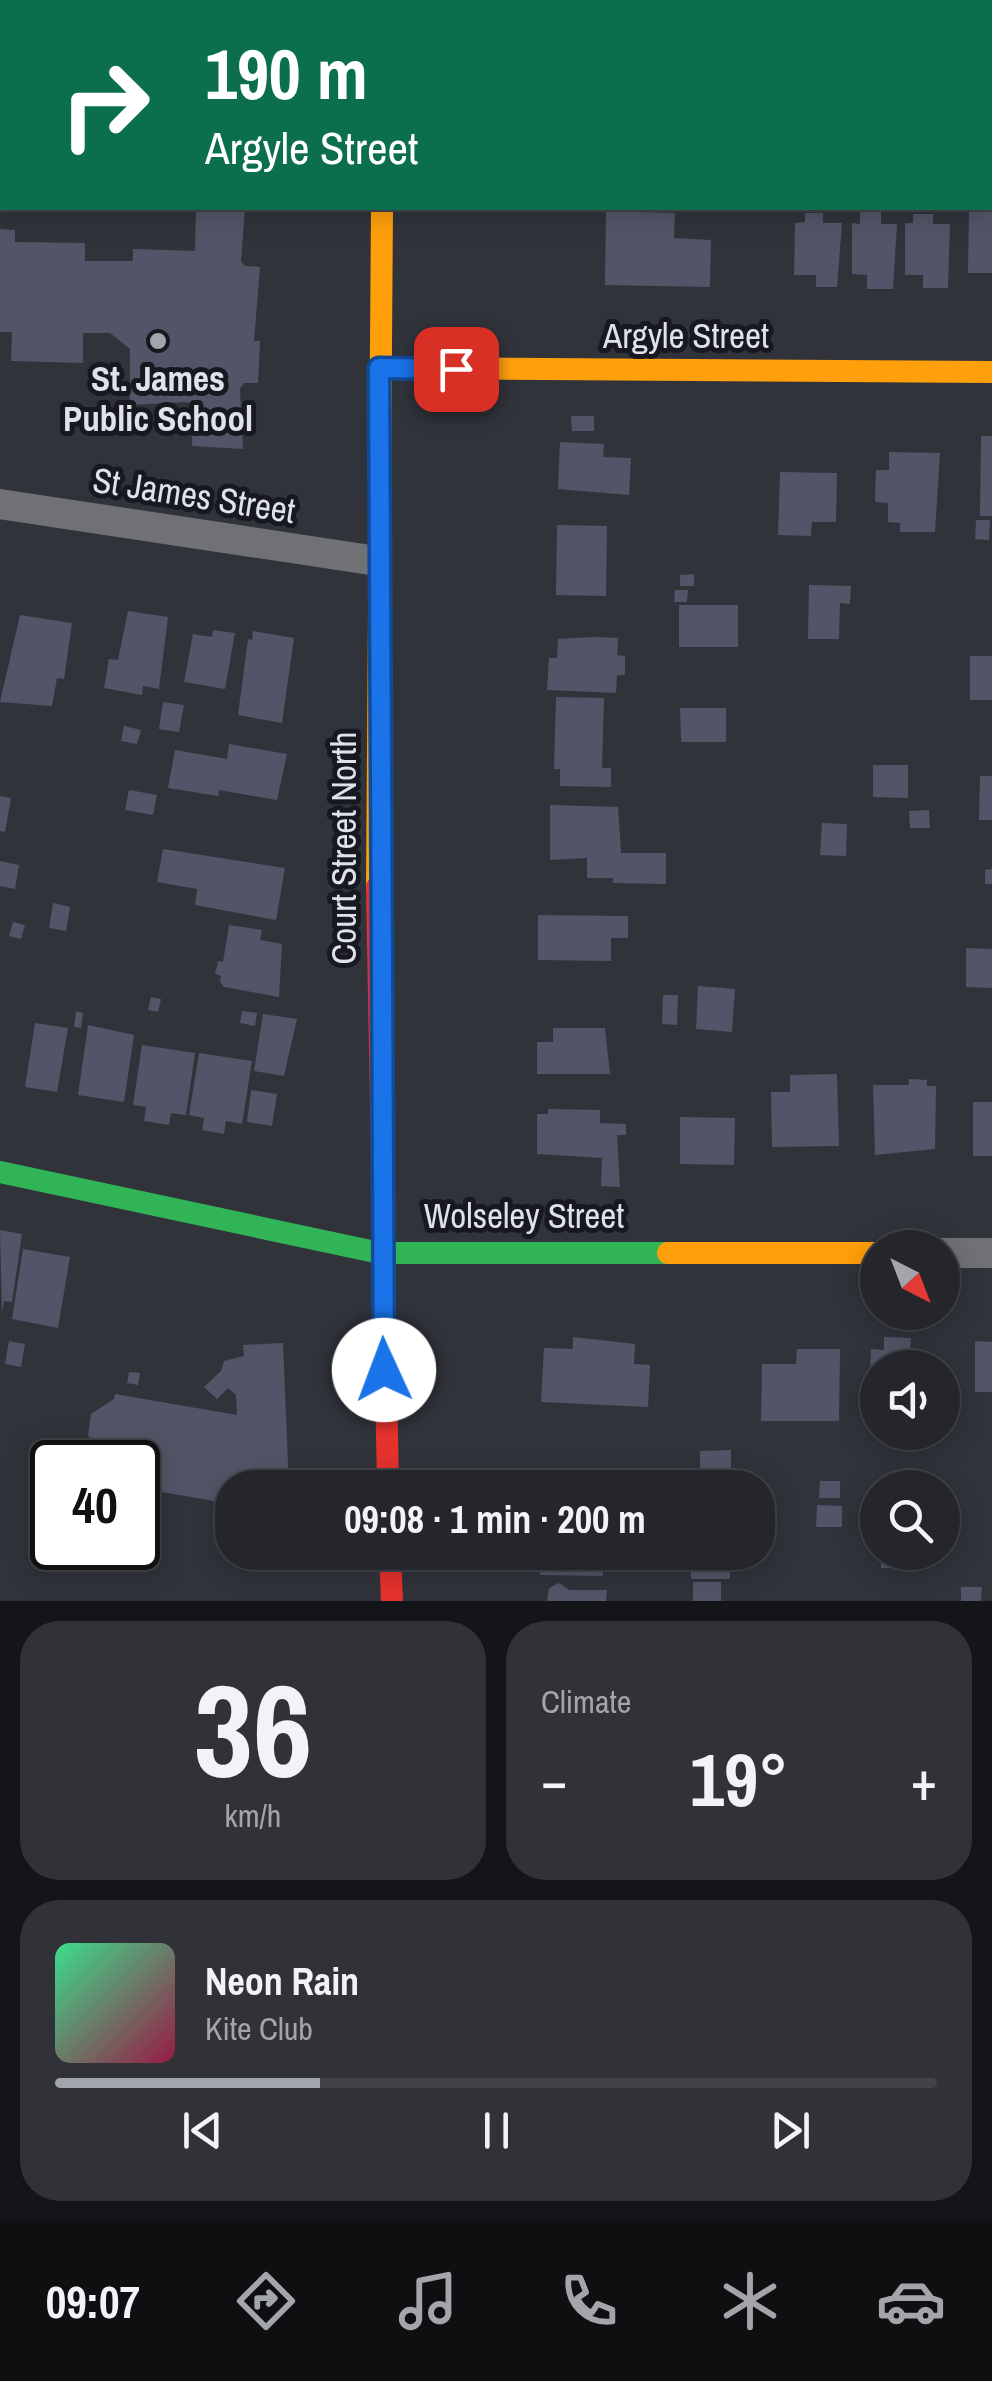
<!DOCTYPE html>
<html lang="en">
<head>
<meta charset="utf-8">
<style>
	:root { --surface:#25262c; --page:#313238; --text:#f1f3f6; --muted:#a3a5a9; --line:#424348; --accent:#a3a5ad }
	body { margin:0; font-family:"Archivo Narrow",sans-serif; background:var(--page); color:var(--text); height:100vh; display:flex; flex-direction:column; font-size:38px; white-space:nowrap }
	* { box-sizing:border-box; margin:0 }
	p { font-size:32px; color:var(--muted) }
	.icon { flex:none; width:55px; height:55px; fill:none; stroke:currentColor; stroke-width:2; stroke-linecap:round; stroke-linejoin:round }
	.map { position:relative; height:1601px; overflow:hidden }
	.panel { display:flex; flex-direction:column; gap:20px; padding:20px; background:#141518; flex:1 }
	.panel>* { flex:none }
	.banner { position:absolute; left:0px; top:0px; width:992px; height:210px; box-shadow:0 5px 25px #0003,0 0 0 2px var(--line); background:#0b6e4f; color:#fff; overflow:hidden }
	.needle { width:65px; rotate:138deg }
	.fabs { position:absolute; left:860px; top:1230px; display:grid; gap:20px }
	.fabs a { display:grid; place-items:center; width:100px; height:100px; border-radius:50%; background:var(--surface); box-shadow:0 5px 25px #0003,0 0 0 2px var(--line); font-size:50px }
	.speed { position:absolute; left:30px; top:1440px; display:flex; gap:20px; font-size:50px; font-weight:700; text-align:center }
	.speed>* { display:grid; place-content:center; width:130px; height:130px; border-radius:50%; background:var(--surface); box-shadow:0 5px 25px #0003,0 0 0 2px var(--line); line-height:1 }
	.speed .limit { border:5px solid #111; border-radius:15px; background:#fff; color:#111 }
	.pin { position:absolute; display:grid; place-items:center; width:85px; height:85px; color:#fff; margin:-42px; border-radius:20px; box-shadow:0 5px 15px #0006 }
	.me { position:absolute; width:110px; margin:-55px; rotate:358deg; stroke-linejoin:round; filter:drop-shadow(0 0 8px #0008) }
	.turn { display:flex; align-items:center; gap:35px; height:210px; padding:0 40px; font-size:45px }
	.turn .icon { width:130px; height:130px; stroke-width:2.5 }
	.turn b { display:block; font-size:70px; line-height:85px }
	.big { font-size:75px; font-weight:800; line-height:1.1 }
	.panel .card { flex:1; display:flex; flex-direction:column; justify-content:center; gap:15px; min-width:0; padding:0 35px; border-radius:40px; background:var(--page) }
	.panel .dial { align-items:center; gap:0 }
	.dial b { font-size:130px; line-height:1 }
	.song { display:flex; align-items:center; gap:30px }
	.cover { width:120px; height:120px; border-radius:15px; background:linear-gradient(135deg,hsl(150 70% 55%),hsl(340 70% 35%)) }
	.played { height:10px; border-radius:5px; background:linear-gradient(90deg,var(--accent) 30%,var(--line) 30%) }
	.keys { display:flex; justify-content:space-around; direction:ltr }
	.heat { display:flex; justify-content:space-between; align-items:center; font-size:55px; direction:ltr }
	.panel .tiles { flex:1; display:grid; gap:20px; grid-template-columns:1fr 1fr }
	.card:last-child { grid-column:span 2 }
	.trip { position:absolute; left:215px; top:1470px; width:560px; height:100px; border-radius:40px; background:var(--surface); box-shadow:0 5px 25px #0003,0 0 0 2px var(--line); font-weight:800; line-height:100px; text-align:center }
	.tabs { display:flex; height:160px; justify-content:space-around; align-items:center; background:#0f0f12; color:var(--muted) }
	.tabs .icon { width:70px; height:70px }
	.tabs .on { color:var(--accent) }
	.tabs b { font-size:45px; color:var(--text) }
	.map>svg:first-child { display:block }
	.building { fill:#515567 }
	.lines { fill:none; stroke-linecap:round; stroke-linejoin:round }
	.street { stroke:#707174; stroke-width:30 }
	.fast { stroke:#30b455; stroke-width:22 }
	.slow { stroke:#ff9f0a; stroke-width:22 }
	.jam { stroke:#e5322d; stroke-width:22 }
	.route-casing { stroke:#114b97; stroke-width:25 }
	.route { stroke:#1a73e8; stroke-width:18 }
	.poi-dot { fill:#a3a5ad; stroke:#181920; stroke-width:4 }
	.labels { text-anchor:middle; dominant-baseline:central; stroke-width:10; stroke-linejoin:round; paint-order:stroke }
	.street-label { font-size:35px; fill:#e0e2eb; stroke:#181920 }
	.poi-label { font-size:35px; font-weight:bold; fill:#e0e2eb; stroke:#181920 }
</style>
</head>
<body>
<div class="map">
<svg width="992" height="1601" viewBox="0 0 992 1601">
	<rect width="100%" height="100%" fill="#31333b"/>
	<!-- building -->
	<g class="building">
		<path d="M196,208H245L241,261L245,266L260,267L254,341H260L258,383H244L240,389L243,449L192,446L193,405L187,402L130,405V349L110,333H83V363L11,361L12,332H0V229L15,230V242L85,243V261H133V249L195,251Z"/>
		<path d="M860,208H881V224H897L893,289H867V275L852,274V223L860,224Z"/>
		<path d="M969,208H992V273H968Z"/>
		<path d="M606,211L675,213L674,238L711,240L710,287L605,285Z"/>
		<path d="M805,213H823V223H842L837,287H816V275H794L795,223L805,222Z"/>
		<path d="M913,214H933V224H950L948,288H923V275H905V223H913Z"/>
		<path d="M571,416H594V431H572Z"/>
		<path d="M981,436H992V516H980Z"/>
		<path d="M560,442L604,444L603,457L631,458L629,495L558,489Z"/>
		<path d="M889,452L940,453L935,532H900V523L888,522V503L875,502L876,470H889Z"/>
		<path d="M780,472L837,473L836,522H812L811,536L778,535Z"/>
		<path d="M976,520H990L989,540L975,539Z"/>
		<path d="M557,525L607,526L606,596L556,595Z"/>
		<path d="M694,574V586H680V575Z"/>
		<path d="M809,585L851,586L850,604L840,603L839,639H808Z"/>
		<path d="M675,590H688L687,602H674Z"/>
		<rect x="679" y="605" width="59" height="42"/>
		<path d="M128,611L168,617L159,689L143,686L142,695L104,688L109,659L118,660Z"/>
		<path d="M20,615L72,623L64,679L57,678L52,706L0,702Z"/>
		<path d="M213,630L235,633L225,689L184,682L193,634L212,637Z"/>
		<path d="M253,631L294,638L282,723L238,715L248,639L252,640Z"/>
		<path d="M595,637L618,638L617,655L625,656V675H617L616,693L547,690L549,658H557L558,639Z"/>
		<rect x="970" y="656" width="22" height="44"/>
		<path d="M556,697L604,698L602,768H611V787L560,786V769H554Z"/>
		<path d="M163,702L184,705L179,732L159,729Z"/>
		<path d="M680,708H726V742H681Z"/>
		<path d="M124,726L141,730L137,744L121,741Z"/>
		<path d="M229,744L287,754L277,800L219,790L218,796L168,788L175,750L227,759Z"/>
		<path d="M873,765H908V798L873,797Z"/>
		<path d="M980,776H992V820H979Z"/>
		<path d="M129,790L157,795L153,815L125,810Z"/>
		<path d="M0,796L11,798L5,832L0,831Z"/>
		<path d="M550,805L618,807L621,853H666V884L613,883V878H587V858L550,860Z"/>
		<path d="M929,810L930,828H910L909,811Z"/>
		<path d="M822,823L847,824L846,856L820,855Z"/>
		<path d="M163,849L285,868L276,920L195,905L197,889L157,882Z"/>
		<path d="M0,861L19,865L15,889L0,886Z"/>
		<path d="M992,869V884H985V870Z"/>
		<path d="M53,903L70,907L66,931L49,928Z"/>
		<path d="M538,915L628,916V938H611V961L538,960Z"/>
		<path d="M13,922L25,925L21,939L9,936Z"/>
		<path d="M229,925L262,930L260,940L282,944L279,997L224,987L220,982L221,976L215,974L218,961L223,962Z"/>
		<path d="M966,948L992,949V988L966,987Z"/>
		<path d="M698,986L735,989L732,1032L696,1029Z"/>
		<path d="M663,995H678L677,1025L662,1024Z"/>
		<path d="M151,997L161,999L158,1012L148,1010Z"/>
		<path d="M76,1011L83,1013L81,1028L74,1027Z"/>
		<path d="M242,1011L257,1013L255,1026L240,1023Z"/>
		<path d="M263,1014L297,1019L284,1076L254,1071Z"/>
		<path d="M35,1023L68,1028L57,1092L25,1087Z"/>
		<path d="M88,1025L134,1035L124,1102L78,1095Z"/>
		<path d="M553,1028H605L610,1074H537V1042H553Z"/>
		<path d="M142,1045L195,1053L186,1115L171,1113L169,1125L144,1121L146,1107L133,1105Z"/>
		<path d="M199,1053L252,1061L242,1124L226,1121L224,1134L202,1130L204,1118L189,1115Z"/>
		<path d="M837,1074L839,1146L772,1147L771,1092H790V1075Z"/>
		<path d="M909,1079L927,1080V1086H936L935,1149L875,1155L873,1085H909Z"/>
		<path d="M251,1090L277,1094L272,1126L247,1122Z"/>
		<rect x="973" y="1102" width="19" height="54"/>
		<path d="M548,1109L600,1110V1123L626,1124V1135H617L620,1187L601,1186L602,1158L537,1154V1114H548Z"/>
		<path d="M680,1117L735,1118L734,1165L680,1164Z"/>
		<path d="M0,1230L22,1234L12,1302L4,1301L2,1313Z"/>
		<path d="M23,1249L70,1257L58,1328L12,1319Z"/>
		<path d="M573,1337L635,1344L634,1364L650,1365L648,1407L541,1402L544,1348L573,1349Z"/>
		<path d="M884,1337L911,1338L910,1350L925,1351V1368H878V1404L869,1403L871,1349L884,1350Z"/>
		<path d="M9,1341L25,1344L21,1367L5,1364Z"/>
		<path d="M975,1341L992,1342V1392H975Z"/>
		<path d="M283,1343L289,1488H232V1504L138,1488V1462H92L96,1441L88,1436L91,1414L114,1399L115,1394L237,1415L236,1395L228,1388L217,1399L204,1387L221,1371L224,1361L244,1356L243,1345Z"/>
		<path d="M797,1349H840L839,1421H761L762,1364H796Z"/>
		<path d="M129,1372L140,1373L138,1385L127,1383Z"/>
		<path d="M731,1450V1484H700V1451Z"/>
		<path d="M820,1481H840V1498H819Z"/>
		<path d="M817,1505L842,1506V1527H816Z"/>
		<path d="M540,1552H602L603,1576L540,1575Z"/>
		<rect x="691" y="1552" width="39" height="27"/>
		<path d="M896,1553L897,1568H881V1554Z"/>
		<rect x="693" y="1582" width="28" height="19"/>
		<path d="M559,1583L569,1590H607L606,1601H547L549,1588Z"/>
		<path d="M961,1587H982L981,1601H961Z"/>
	</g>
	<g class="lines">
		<!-- street -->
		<g class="street">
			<path d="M0,504L377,561"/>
			<path d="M942,1253H992"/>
		</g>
		<!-- fast -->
		<path class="fast" d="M0,1172L380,1253H668"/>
		<!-- slow -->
		<g class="slow">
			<path d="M379,368L992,372"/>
			<path d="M377,887L382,208"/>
			<path d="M668,1253H878"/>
		</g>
		<!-- jam -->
		<g class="jam">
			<path d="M387,0V2"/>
			<path d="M377,887L388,1488"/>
			<path d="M390,1552L392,1601"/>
		</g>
	</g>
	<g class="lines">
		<!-- route casing -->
		<g class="route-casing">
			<path id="route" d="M384,1370L379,368L456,369"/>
		</g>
		<!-- route -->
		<use href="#route" class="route"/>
	</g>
	<!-- markers -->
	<circle class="poi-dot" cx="158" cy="341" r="10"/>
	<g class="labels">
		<!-- street labels -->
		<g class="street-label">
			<text x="686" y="335">Argyle Street</text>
			<text transform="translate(194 495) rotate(9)">St James Street</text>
			<text transform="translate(343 848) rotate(-90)">Court Street North</text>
			<text x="524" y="1215">Wolseley Street</text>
		</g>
		<!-- poi labels -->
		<g class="poi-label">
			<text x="158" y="378">St. James<tspan x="158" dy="40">Public School</tspan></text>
		</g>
	</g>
</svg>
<div class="fabs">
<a><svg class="needle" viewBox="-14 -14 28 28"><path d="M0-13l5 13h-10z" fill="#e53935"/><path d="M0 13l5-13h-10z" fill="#a3a5a9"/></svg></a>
<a><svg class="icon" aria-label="sound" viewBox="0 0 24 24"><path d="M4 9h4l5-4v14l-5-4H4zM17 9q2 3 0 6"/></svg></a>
<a><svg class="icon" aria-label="search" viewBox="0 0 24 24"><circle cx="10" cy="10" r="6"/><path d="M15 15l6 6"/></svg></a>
</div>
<div class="speed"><div class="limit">40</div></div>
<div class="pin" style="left:456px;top:369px;background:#d93025"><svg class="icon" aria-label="arrive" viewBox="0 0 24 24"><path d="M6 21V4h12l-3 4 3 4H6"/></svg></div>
<svg class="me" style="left:384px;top:1370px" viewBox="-20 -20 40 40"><circle r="19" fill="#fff"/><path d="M0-13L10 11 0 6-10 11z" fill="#1a73e8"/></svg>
<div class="trip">09:08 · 1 min · 200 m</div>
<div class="banner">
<div class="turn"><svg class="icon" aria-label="right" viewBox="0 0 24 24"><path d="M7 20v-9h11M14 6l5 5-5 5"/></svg><div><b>190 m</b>Argyle Street</div></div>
</div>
</div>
<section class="panel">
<div class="tiles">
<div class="card dial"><b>36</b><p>km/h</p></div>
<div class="card"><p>Climate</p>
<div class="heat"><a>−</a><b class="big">19°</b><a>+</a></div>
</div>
<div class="card">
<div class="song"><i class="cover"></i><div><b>Neon Rain</b><p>Kite Club</p></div></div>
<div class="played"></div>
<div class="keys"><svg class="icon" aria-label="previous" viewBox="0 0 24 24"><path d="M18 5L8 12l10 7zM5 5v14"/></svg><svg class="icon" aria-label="pause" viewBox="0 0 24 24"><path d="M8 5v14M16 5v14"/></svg><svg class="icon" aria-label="next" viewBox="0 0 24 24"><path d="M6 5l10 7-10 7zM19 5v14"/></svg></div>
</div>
</div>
</section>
<nav class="tabs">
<b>09:07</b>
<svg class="icon on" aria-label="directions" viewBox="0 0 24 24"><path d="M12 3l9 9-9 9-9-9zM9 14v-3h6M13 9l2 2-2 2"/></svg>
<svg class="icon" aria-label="music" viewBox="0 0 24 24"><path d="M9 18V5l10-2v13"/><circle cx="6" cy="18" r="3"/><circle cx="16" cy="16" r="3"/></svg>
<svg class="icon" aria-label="phone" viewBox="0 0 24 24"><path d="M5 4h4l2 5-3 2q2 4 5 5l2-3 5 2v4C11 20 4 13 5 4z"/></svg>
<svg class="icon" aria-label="climate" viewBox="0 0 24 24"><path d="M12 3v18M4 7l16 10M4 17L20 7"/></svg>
<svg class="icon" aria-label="car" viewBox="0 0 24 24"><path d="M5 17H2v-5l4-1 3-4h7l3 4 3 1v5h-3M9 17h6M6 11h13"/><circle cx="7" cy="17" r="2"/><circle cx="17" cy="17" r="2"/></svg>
</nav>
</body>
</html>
